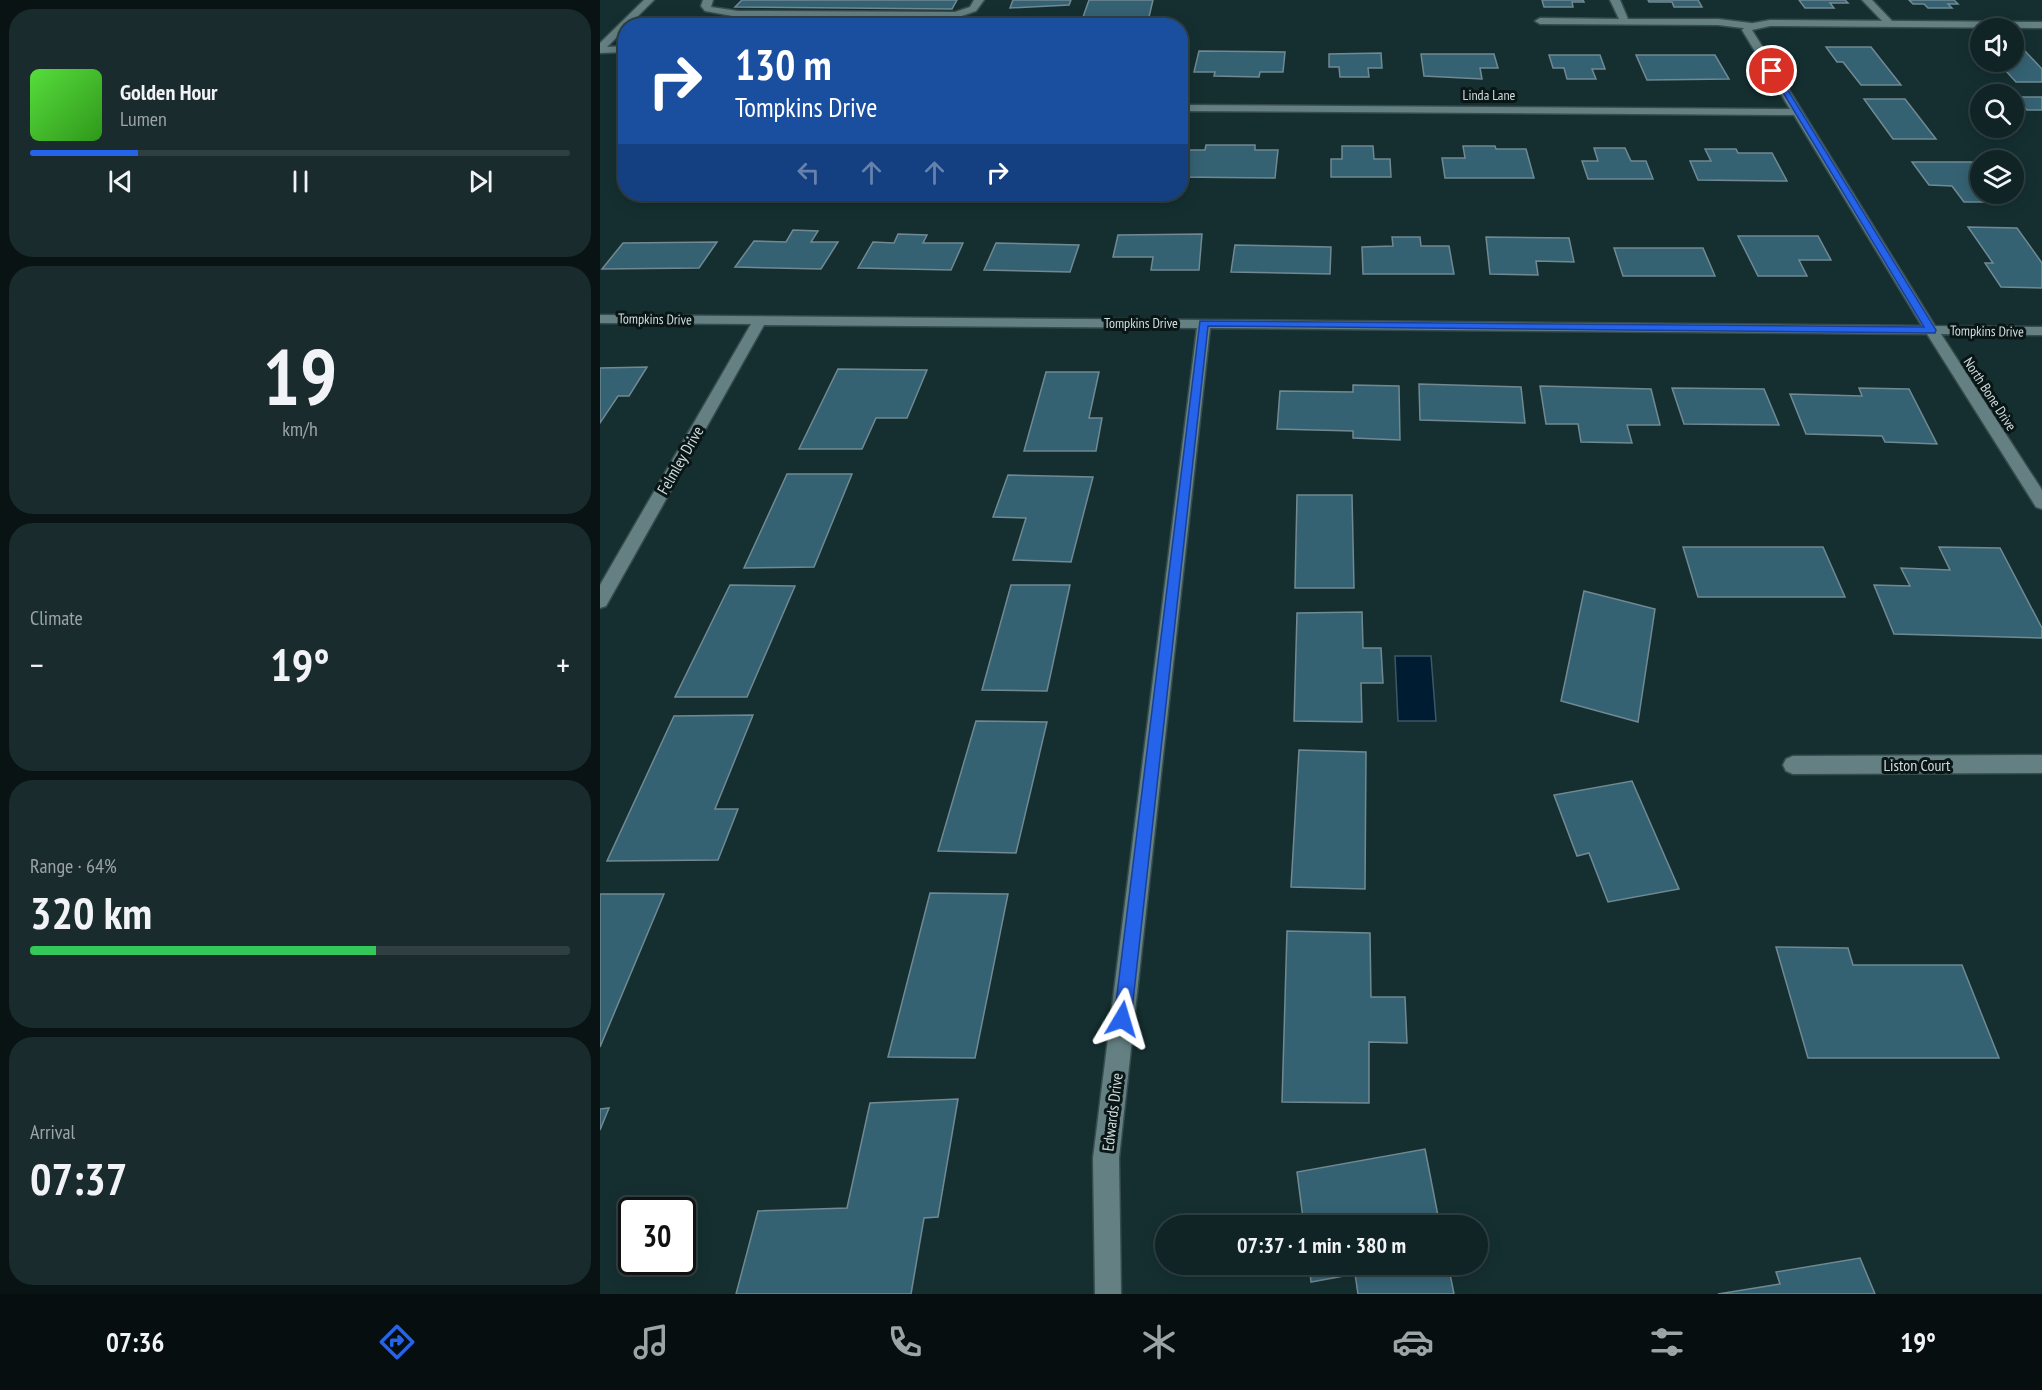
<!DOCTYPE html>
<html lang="en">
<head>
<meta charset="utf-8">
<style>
	:root { --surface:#102325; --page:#192b2d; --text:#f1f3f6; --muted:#9ca4a7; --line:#304042; --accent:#2563eb }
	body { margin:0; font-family:"PT Sans Narrow",sans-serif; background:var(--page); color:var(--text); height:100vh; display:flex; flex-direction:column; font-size:22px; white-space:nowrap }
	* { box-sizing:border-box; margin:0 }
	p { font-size:20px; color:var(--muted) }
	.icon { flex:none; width:33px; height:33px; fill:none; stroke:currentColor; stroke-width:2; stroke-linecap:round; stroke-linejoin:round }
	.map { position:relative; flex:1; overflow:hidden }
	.side { display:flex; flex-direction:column; gap:9px; padding:9px; background:#091314; width:600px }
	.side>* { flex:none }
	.top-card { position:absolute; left:18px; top:18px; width:570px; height:183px; border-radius:24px; box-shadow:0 3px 15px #0003,0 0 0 2px var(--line); background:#1a4fa0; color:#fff; overflow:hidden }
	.buttons { position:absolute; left:1370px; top:18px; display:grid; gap:12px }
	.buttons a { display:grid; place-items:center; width:54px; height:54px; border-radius:50%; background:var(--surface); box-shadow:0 3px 15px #0003,0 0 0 2px var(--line); font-size:30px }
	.speed { position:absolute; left:18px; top:1197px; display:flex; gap:12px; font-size:30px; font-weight:700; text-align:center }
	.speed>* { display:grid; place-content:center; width:78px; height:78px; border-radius:50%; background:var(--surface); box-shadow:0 3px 15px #0003,0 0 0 2px var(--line); line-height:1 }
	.speed .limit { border:3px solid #111; border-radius:9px; background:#fff; color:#111 }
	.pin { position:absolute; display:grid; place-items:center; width:51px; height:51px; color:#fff; margin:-26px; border:3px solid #fff; border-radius:50%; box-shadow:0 2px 6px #0007 }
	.me { position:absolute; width:66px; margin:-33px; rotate:7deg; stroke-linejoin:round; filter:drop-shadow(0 0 4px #0008) }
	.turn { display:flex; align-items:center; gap:21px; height:126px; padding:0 18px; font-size:27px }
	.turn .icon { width:78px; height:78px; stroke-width:2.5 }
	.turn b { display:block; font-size:42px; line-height:51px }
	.lanes { display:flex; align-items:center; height:57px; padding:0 18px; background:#0003; justify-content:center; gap:30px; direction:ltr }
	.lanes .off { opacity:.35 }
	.big { font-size:45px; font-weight:600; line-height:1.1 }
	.side .widget { flex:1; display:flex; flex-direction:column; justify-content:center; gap:9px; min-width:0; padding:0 21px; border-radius:24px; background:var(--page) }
	.side .dial { align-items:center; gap:0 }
	.dial b { font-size:78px; line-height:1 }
	.song { display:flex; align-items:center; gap:18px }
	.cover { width:72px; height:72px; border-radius:9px; background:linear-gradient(135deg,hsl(110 70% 55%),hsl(110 70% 35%)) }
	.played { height:6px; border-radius:3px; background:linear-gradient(90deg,var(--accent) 20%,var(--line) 20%) }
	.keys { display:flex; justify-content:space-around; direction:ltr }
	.heat { display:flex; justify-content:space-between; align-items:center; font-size:33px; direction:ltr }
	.charge { height:9px; border-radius:4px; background:linear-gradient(90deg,#34c759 64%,var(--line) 0) }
	.trip { position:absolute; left:555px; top:1215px; width:333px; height:60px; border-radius:30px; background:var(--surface); box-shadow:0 3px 15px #0003,0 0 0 2px var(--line); font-weight:600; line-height:60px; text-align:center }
	.tabs { display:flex; height:96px; justify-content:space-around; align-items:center; background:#060e0f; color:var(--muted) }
	.tabs .icon { width:42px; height:42px }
	.tabs .on { color:var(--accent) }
	.tabs b { font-size:27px; color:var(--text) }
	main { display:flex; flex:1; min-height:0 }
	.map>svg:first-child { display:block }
	.water { fill:#001c33; stroke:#3e5667; stroke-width:1.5 }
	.building { fill:#356273; stroke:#708993; stroke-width:1.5 }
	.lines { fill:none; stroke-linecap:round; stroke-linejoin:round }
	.lane-casing { stroke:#364b4c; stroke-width:3 }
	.street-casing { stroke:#364b4c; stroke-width:3 }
	.lane { fill:#648083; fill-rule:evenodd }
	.street { fill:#648083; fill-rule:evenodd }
	.route { fill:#2563eb; stroke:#184099; stroke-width:1.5 }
	.labels { text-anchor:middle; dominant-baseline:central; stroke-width:6; stroke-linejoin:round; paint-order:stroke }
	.far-street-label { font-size:14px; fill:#cfdedf; stroke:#0a1516 }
	.street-label { font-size:16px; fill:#cfdedf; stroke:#0a1516 }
</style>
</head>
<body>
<main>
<section class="side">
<div class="widget">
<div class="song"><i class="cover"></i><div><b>Golden Hour</b><p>Lumen</p></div></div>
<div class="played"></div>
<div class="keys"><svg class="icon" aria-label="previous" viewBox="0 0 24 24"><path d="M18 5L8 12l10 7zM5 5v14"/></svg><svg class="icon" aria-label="pause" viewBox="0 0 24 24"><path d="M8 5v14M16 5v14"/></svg><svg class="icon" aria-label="next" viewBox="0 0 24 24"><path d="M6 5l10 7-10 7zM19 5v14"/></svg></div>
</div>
<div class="widget dial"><b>19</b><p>km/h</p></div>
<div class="widget"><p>Climate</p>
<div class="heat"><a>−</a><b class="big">19°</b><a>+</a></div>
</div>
<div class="widget"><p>Range · 64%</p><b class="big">320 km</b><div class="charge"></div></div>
<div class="widget"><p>Arrival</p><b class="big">07:37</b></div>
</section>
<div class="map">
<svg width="1442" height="1294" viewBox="0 0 1442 1294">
	<rect width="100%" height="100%" fill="#152f31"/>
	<!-- water -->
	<path class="water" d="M795,656H831L836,721H798Z"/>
	<!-- building -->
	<g class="building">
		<path d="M142,0H357L352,9L135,7Z"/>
		<path d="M413,0H471L469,5L410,8Z"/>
		<path d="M489,0H553L549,17H483Z"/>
		<path d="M942,0H983L984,2H972L973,7H944Z"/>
		<path d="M1048,0H1098L1102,7H1074L1072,2H1049Z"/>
		<path d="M1199,0H1245L1248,3H1230L1234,8H1205Z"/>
		<path d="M1309,0H1354L1358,4H1348L1352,8H1328L1324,4H1313Z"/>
		<path d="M1226,47H1271L1301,85H1261L1243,62H1237Z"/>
		<path d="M1413,50H1424L1442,69V82H1416L1405,70L1394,69L1387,62H1413Z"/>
		<path d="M599,51L685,52L683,72H660L659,77L614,76L615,72H594Z"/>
		<path d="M781,53L782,68H768L769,77H740L739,67H729V54Z"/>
		<path d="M821,54H894L898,68H880L882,79L824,76Z"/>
		<path d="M949,55H1000L1005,69H992L996,79H967L964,68H953Z"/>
		<path d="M1036,55H1115L1129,79L1047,80Z"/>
		<path d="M1416,97H1442V110H1427Z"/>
		<path d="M1264,99H1305L1336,139H1293Z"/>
		<path d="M606,145H655V150H678L675,178L580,177L581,150H605Z"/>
		<path d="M742,146H773L774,159H790L791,177H731V159H742Z"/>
		<path d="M863,146H895L896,149H926L934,178H845L842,158H865Z"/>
		<path d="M994,148H1025L1031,161H1046L1053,179H988L982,161H998Z"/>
		<path d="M1105,149H1136L1138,153H1172L1187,181L1098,180L1090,161H1111Z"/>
		<path d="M1312,162H1380V194H1400L1406,202H1364L1352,186L1329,185Z"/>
		<path d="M1368,227L1417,228L1442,263V288L1401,287L1385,263H1393Z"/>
		<path d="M193,230L218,231L211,242H238L221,269L135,267L154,241L186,242Z"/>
		<path d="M298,234L327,235L323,243H363L351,270L258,268L273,242L294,243Z"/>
		<path d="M602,234L599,270H551L553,257H513L518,235Z"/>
		<path d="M1138,236H1218L1231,260H1199L1207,276H1158Z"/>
		<path d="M792,237H820L821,246H849L854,274H763L762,247L793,246Z"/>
		<path d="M886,237L969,238L974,262L936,261L938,275L890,274Z"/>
		<path d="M117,242L99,268L2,269L23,243Z"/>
		<path d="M396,243L479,245L470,272L384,270Z"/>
		<path d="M635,245L731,247L730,274L631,272Z"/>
		<path d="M1014,248H1103L1115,276H1023Z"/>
		<path d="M47,367L29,396H18L0,423V368Z"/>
		<path d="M238,369L327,370L307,418H276L262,449H199Z"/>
		<path d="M446,372H499L489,418H502L496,451H424Z"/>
		<path d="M819,384L921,387L925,423L820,420Z"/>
		<path d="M753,385L799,386L800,440L753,438V431L677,429L680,391L753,392Z"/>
		<path d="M940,386L1051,389L1060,425H1027L1032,443L981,442L978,424H946Z"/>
		<path d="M1072,388L1164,389L1179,425L1084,424Z"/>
		<path d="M1259,388L1309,389L1337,444L1285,442L1282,436L1206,434L1190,394L1262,396Z"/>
		<path d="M187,474H252L214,567L144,568Z"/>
		<path d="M408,475L493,477L471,562L413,560L426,518L393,517Z"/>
		<path d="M697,495H752L754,588H695Z"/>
		<path d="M1083,547H1223L1245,597H1098Z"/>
		<path d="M1339,547L1400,548L1442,628V638L1294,634L1274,585L1310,586L1301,568L1350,570Z"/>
		<path d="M130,585L195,586L147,697H75Z"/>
		<path d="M411,585H470L447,691L382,690Z"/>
		<path d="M984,591L1055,609L1038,722L961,701Z"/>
		<path d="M762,612L763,648H781L783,683H761L762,722L694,721L697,613Z"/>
		<path d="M153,715L115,809H138L118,860L7,861L74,716Z"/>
		<path d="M376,721L447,722L416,853L338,851Z"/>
		<path d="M699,750L766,752L765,889L691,887Z"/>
		<path d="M1032,781L1079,889L1008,902L989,853L977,856L954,795Z"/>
		<path d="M330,893L408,894L375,1058L288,1057Z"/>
		<path d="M0,894H64L0,1047Z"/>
		<path d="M687,931L770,933L771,997H805L807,1043L769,1042V1103L682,1102Z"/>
		<path d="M1176,947L1248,948L1253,965H1362L1399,1058H1208Z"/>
		<path d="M358,1099L338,1217L324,1218L311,1294H136L158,1211L247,1208L270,1103Z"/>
		<path d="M9,1108L0,1130V1109Z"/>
		<path d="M825,1149L840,1226H704L697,1172Z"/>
		<path d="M1260,1258L1275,1294H1118L1180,1284L1176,1272Z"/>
		<path d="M709,1264H848L854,1294H758L755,1274L711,1282Z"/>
	</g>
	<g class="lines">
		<!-- lane casing -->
		<g class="lane-casing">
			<g id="lane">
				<path d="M103,0H113L111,7L138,11L355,12L370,7L374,0H384L376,11L356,18L138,17L105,11L101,6Z"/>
				<path d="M1010,0H1020L1028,19H1118L1151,23L1156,26L1151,29L1118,25L940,24L935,21L940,18L1019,19Z"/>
				<path d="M1262,0H1272L1293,22V26H1287Z"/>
			</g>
		</g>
		<!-- street casing -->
		<g class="street-casing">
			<g id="street">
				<path d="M44,0H54L7,47L26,46V52L0,53V43Z"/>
				<path d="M1170,20L1442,22V28L1170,26L1152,30L1335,326L1442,327V335L1341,334L1442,490V509L1436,507L1327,334L610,328L519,1158L521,1294H495L493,1158L597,328L164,325L6,606L0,608V585L151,324L0,323V315L1322,326L1194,115L580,111V105L1190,109L1142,30L1148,24Z"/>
				<path d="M1442,755V773L1193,774L1186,771L1183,765L1186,759L1193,756Z"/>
			</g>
		</g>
		<!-- lane -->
		<use href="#lane" class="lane"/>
		<!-- street -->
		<use href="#street" class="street"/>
	</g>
	<!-- route -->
	<path class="route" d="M1169,69L1176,71L1336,330L1335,333L608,326L531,1019L529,1025L522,1028L516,1025L514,1019L600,321L1324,327Z"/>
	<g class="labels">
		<!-- far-street labels -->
		<g class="far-street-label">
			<text x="889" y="95">Linda Lane</text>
			<text transform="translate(55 319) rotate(1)">Tompkins Drive</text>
			<text x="541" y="323">Tompkins Drive</text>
			<text transform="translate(1387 331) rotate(1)">Tompkins Drive</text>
			<text transform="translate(1390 394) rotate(57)">North Bone Drive</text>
		</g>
		<!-- street labels -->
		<g class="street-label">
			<text transform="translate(80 460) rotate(-60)">Felmley Drive</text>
			<text x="1317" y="765">Liston Court</text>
			<text transform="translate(512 1112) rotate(-83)">Edwards Drive</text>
		</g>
	</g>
</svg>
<div class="buttons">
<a><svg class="icon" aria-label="sound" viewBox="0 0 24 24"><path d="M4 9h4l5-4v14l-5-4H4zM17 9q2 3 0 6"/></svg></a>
<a><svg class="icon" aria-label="search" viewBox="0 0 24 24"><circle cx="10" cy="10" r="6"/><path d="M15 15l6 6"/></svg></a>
<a><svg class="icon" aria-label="layers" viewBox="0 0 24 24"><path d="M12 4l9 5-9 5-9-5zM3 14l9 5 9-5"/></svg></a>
</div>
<div class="speed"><div class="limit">30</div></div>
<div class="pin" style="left:1172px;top:71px;background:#d93025"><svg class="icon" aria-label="arrive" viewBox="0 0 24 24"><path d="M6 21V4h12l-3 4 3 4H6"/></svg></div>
<svg class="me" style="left:522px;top:1019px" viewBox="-20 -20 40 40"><path d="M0-17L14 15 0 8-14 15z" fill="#2563eb" stroke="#fff" stroke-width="4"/></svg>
<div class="trip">07:37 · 1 min · 380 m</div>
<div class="top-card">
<div class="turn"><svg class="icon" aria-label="right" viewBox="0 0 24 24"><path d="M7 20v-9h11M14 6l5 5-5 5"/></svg><div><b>130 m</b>Tompkins Drive</div></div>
<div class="lanes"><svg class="icon off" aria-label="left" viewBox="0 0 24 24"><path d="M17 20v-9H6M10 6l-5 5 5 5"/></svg><svg class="icon off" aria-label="ahead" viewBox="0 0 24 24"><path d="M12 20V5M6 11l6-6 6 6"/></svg><svg class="icon off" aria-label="ahead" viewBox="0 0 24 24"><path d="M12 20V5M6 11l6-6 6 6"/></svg><svg class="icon" aria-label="right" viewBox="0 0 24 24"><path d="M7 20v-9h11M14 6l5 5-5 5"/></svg></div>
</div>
</div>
</main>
<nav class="tabs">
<b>07:36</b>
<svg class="icon on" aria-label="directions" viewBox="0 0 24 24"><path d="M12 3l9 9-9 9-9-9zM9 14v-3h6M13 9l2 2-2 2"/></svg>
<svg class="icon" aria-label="music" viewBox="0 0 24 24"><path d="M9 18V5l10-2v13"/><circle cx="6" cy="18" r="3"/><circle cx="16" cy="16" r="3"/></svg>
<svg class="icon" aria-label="phone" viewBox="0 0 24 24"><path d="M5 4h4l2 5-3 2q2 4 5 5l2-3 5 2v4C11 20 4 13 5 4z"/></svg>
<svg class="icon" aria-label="climate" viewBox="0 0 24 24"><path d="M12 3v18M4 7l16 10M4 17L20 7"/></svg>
<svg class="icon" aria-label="car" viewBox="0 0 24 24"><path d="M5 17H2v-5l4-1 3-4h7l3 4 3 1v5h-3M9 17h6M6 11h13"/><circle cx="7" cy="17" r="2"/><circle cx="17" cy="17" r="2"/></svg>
<svg class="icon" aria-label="filters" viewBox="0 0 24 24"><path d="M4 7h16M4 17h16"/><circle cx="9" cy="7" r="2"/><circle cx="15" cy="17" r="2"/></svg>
<b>19°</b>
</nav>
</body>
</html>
